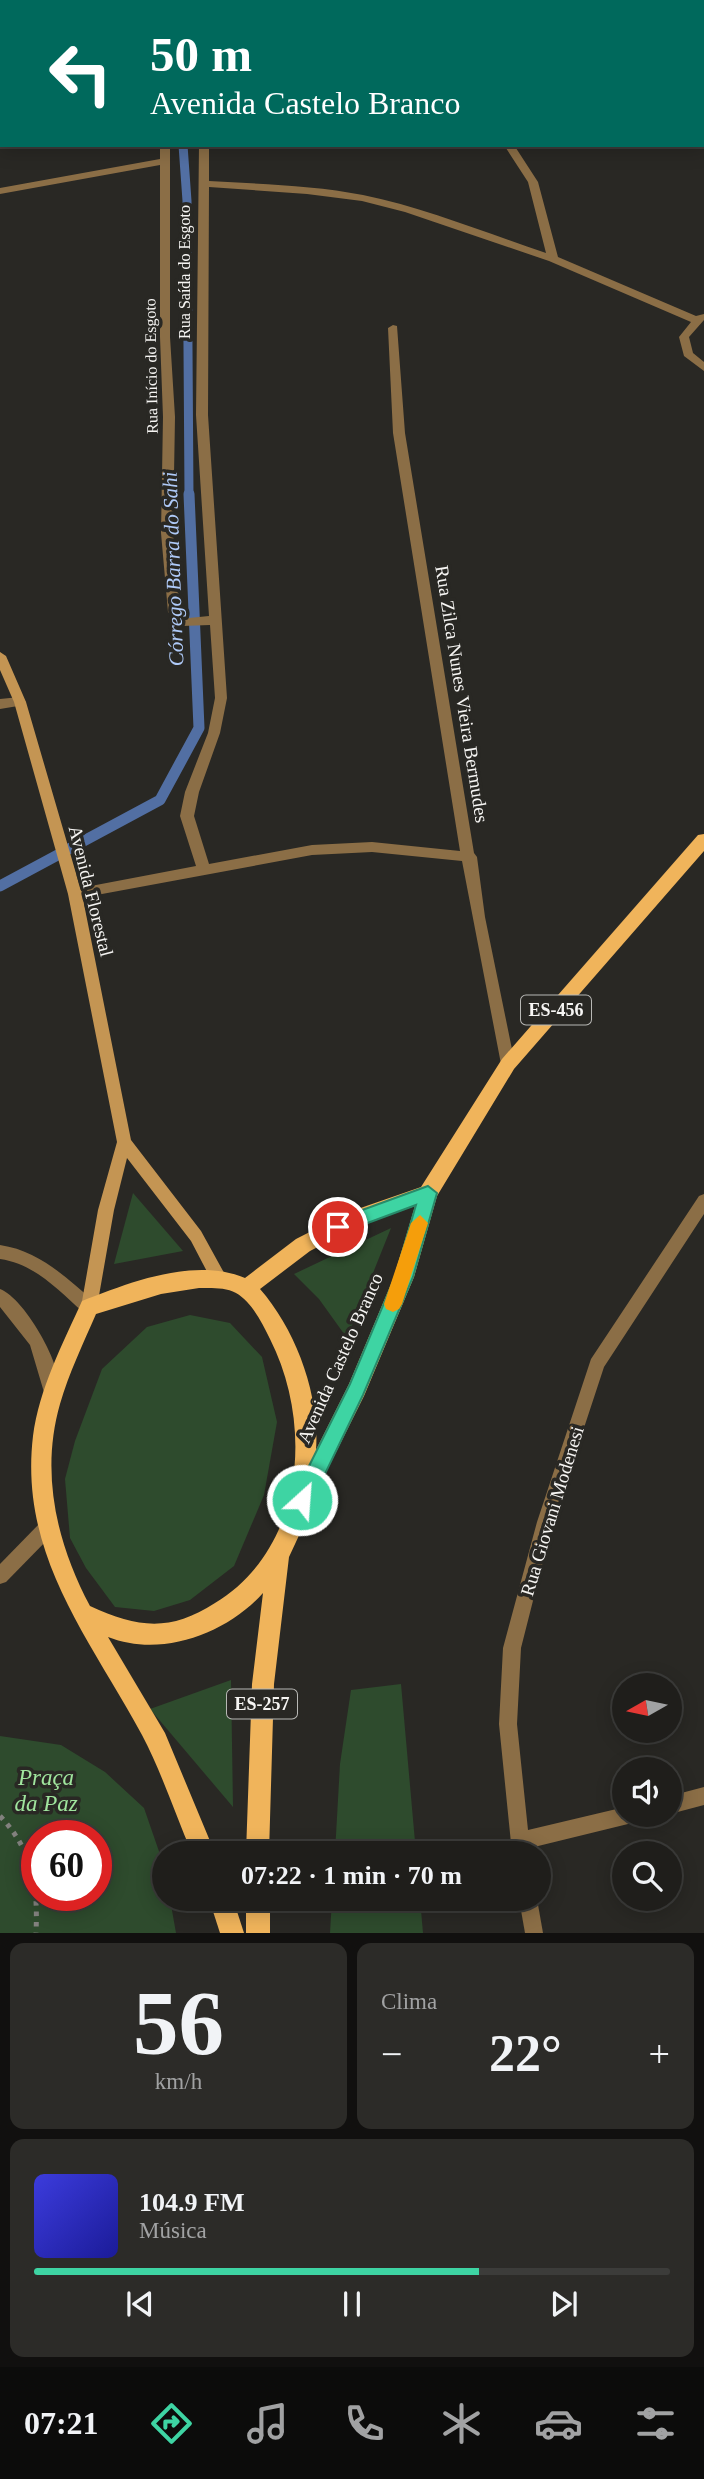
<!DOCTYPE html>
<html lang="pt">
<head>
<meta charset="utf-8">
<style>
	:root { --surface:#1f1e1b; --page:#2c2b28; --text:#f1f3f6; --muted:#a1a2a3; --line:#3c3c3a; --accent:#3ed4a3 }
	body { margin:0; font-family:"Times New Roman",serif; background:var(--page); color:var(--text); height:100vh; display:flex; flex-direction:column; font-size:26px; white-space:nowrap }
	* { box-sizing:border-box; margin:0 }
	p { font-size:23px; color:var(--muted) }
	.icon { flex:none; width:38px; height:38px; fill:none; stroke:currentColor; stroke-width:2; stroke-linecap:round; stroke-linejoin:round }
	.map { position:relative; height:1933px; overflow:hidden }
	.details { display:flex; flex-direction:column; gap:10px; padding:10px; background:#11100f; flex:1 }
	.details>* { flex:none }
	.hud { position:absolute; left:0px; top:0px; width:705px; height:147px; box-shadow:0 4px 18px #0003,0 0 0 2px var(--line); background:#00695c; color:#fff; overflow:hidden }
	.needle { width:46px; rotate:261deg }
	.fabs { position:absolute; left:612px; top:1673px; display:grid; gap:14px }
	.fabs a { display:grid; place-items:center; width:70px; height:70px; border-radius:50%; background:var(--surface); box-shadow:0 4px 18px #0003,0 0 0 2px var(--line); font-size:35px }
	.speed { position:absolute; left:21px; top:1820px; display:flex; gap:14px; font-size:35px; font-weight:700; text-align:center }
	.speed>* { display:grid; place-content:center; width:91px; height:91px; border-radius:50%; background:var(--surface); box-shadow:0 4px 18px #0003,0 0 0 2px var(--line); line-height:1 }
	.speed .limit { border:10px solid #d22; background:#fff; color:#111 }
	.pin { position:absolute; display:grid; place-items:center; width:60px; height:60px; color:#fff; margin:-30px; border:4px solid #fff; border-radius:50%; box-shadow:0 2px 7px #0007 }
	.me { position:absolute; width:77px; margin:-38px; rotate:26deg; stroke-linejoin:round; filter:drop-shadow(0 0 5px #0008) }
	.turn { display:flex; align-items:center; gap:24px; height:147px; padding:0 35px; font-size:32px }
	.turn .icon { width:91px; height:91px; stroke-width:2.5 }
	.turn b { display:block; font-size:49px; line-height:60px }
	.big { font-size:52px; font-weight:600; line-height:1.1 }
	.details .tile { flex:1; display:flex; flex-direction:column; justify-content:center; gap:10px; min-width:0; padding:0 24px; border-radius:14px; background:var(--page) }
	.details .dial { align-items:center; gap:0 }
	.dial b { font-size:91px; line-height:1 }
	.song { display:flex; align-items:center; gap:21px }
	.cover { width:84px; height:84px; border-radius:10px; background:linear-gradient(135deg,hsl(240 70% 55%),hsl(240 70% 35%)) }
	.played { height:7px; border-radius:4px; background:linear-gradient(90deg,var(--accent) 70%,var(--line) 70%) }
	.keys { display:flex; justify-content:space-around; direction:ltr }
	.heat { display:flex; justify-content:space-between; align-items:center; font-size:38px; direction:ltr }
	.details .tiles { flex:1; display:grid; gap:10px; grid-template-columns:1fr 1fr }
	.tile:last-child { grid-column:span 2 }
	.trip { position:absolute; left:152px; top:1841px; width:399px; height:70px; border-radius:35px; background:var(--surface); box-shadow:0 4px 18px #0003,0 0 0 2px var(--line); font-weight:600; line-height:70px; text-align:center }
	.menu { display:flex; height:112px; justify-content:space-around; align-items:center; background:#0c0c0b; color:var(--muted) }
	.menu .icon { width:49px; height:49px }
	.menu .on { color:var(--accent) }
	.menu b { font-size:32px; color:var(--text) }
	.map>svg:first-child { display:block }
	.green { fill:#2e4b2d; fill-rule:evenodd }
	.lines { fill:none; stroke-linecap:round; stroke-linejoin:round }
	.stream-far1 { stroke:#526fa3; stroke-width:9 }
	.stream { stroke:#526fa3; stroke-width:11 }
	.path { stroke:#82817e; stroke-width:5; stroke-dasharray:4.5 6; stroke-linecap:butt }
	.minor { fill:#8b6e46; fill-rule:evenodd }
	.tertiary { fill:#8b6e46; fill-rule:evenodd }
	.secondary { fill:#c49553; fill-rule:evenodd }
	.primary { fill:#f0b45b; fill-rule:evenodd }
	.route { fill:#3ed4a3; stroke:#288a6a; stroke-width:2 }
	.slow { fill:#f59e0b }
	.labels { text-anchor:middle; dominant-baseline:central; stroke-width:7; stroke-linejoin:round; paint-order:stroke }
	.far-street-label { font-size:16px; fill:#f6f5f3; stroke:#292824 }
	.shield { fill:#292824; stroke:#b8b8b5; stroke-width:2 }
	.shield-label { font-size:18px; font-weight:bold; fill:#f6f5f3 }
	.street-label { font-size:19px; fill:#f6f5f3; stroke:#292824 }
	.water-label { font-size:21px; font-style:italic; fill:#afcaf8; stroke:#292824 }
	.near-park-label { font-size:23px; font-style:italic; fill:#a0e59e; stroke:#292824 }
</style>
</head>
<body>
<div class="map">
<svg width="704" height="1933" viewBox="0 0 704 1933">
	<rect width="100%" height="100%" fill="#292824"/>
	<!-- green -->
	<g class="green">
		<path d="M133,1193L183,1251L114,1264Z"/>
		<path d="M391,1228L347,1338L319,1299L294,1274Z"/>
		<path d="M190,1315L230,1323L262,1357L277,1422L264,1495L234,1566L190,1600L154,1611L115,1607L86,1568L70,1538L65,1479L75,1441L102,1369L147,1327Z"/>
		<path d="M231,1680L233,1807L150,1709Z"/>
		<path d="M401,1684L416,1853H335L340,1764L351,1690Z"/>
		<path d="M0,1736L61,1745L105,1772L144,1808L163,1863L164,1899H170L176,1933H0ZM37,1836H96V1895H37Z"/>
		<path d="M332,1899H420L423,1933H330Z"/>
	</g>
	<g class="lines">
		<!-- stream-far1 -->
		<path class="stream-far1" d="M183,145L187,201L189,495"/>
		<!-- stream -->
		<path class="stream" d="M0,886L160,800L199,728L189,494"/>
		<!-- path -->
		<path class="path" d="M0,1816C33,1851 38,1886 36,1933"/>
		<!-- minor -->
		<g class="minor">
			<path d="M101,0H117L118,2H100Z"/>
			<path d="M211,0H221L211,2Z"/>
			<path d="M2,27V33L0,34V28Z"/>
			<path d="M160,145H170V337L175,417L173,533L180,610L189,618L209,616L196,415L199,145H209V181C260,184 313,185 363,195C426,208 486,233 546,253L528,182L504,145H514L538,182L558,257L696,316L704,314V320L689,337L693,353L704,362V371L684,356L679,337L691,322L549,261L405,212L362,201L307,194L209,187L208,415L227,698L220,733L199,792L194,816L209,864L312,845L372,842L460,851L393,433L388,328L393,325L397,326L405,433L474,853L477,857L485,917L515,1064L513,1068L508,1070L503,1068L501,1064L462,861L372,852L312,855L75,899L68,894L75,889L196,866L180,816L185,792L208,733L215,698L210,625L182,626L168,612L161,533L163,417L160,337V165L0,194V188L160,159Z"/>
			<path d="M20,697L26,702L24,705L0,709V699Z"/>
			<path d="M704,1194V1214L604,1367L553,1522L521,1648L517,1724L528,1830L625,1807V1815H637L634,1821L628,1824L530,1848V1853H512L499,1724L503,1648L537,1522L591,1359L699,1196Z"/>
			<path d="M0,1245C40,1251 65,1277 95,1302L97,1307L95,1312L89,1314L83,1312C58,1290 35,1264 0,1259Z"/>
			<path d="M0,1289C25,1298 69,1374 58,1399L52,1402L46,1399L30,1345L0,1307Z"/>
			<path d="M704,1787V1805L670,1814V1796Z"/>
			<path d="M519,1899H537L543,1933H525Z"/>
		</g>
		<!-- tertiary -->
		<path class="tertiary" d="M46,1521L52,1523L54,1529L52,1535L6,1582L0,1584V1564L40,1523Z"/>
		<!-- secondary -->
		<path class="secondary" d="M0,652L6,656L26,702L82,894L131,1140L201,1231L228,1280L226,1285L220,1287L214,1285L191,1241L127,1158L114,1210L97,1307L95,1312L89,1314L83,1312L81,1307L98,1210L117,1142L68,894L14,702L0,670Z"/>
		<!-- primary -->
		<g class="primary">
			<path d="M704,834V851L514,1069L437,1196L414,1277L364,1396L313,1498L310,1499L302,1529L289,1557L274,1684L269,1853H246L252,1684L263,1593C226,1634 161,1658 108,1637L165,1733L215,1853H192C175,1814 162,1773 142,1735C89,1637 19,1555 33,1436C39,1389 63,1343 82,1301C131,1282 194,1257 245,1278L296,1239L349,1212L421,1187L502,1059L698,835ZM415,1206L394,1277L349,1384L316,1450C320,1395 296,1330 260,1289L310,1251L362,1224ZM199,1288C211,1288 225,1287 236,1293C252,1302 262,1323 270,1339C314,1426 304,1549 215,1603C170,1632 138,1628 90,1606C57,1544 40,1474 60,1404C69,1373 83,1344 96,1314L161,1294Z"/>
			<path d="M209,1899H233L244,1933H220Z"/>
			<rect x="246" y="1899" width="24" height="34"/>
		</g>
	</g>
	<!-- route -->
	<path class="route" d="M428,1186L437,1193L413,1277L363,1395L309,1507L302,1509L295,1507L292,1500L350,1384L395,1277L416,1205L338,1234L330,1227L332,1221Z"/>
	<!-- slow -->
	<path class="slow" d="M420,1215L428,1223L402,1304L399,1309L393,1312L386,1309L384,1304L411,1223Z"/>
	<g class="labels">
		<!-- far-street labels -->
		<g class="far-street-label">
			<text transform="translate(184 272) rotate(-90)">Rua Saída do Esgoto</text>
			<text transform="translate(151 366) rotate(-91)">Rua Início do Esgoto</text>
		</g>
		<!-- shield labels -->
		<g class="shield">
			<rect x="521" y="995.5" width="70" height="29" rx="5"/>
			<rect x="227" y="1689.5" width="70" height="29" rx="5"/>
		</g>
		<g class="shield-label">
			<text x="556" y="1010">ES-456</text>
			<text x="262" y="1704">ES-257</text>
		</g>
		<!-- street labels -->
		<g class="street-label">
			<text transform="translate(462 694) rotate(81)">Rua Zilca Nunes Vieira Bermudes</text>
			<text transform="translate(91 891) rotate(76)">Avenida Florestal</text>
			<text transform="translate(340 1358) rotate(-66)">Avenida Castelo Branco</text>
			<text transform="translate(552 1511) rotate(-73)">Rua Giovani Modenesi</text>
		</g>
		<!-- water labels -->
		<g class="water-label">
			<text transform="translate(173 569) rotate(-92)">Córrego Barra do Sahi</text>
		</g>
		<!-- near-park labels -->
		<g class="near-park-label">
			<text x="46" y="1777">Praça<tspan x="46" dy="26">da Paz</tspan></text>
		</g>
	</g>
</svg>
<div class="fabs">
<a><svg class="needle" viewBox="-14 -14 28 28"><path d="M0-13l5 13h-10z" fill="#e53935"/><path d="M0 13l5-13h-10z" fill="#a1a2a3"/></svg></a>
<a><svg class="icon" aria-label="sound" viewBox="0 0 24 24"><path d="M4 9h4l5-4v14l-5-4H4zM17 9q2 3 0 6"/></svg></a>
<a><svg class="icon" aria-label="search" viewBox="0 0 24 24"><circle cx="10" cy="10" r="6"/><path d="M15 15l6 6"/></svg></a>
</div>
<div class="speed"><div class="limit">60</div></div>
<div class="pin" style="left:338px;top:1227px;background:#d93025"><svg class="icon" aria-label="arrive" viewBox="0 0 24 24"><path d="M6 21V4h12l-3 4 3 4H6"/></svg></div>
<svg class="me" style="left:302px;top:1500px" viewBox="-20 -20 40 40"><circle r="17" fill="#3ed4a3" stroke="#fff" stroke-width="3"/><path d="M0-11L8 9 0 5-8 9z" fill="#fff"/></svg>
<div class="trip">07:22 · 1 min · 70 m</div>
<div class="hud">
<div class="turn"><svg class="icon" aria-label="left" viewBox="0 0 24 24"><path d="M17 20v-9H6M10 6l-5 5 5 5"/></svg><div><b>50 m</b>Avenida Castelo Branco</div></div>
</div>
</div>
<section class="details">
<div class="tiles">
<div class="tile dial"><b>56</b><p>km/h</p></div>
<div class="tile"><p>Clima</p>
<div class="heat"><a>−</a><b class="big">22°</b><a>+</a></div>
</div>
<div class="tile">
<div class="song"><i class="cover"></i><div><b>104.9 FM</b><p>Música</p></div></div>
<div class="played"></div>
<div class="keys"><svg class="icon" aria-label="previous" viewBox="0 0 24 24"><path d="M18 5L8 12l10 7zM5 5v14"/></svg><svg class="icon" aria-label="pause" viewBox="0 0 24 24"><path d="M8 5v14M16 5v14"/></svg><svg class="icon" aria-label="next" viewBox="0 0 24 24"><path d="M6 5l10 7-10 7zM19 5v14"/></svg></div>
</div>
</div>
</section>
<nav class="menu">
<b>07:21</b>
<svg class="icon on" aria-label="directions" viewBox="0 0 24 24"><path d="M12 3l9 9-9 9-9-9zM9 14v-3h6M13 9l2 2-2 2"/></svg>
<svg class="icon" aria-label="music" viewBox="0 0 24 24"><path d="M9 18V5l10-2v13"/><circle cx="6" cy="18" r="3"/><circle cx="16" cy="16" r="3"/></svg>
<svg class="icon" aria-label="phone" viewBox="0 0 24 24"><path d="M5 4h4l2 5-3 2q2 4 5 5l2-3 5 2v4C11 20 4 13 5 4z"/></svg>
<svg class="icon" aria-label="climate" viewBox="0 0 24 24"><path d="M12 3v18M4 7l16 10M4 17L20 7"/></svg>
<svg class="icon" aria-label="car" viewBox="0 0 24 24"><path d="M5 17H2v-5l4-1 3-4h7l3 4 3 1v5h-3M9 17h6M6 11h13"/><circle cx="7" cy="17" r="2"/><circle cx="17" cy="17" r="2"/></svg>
<svg class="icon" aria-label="filters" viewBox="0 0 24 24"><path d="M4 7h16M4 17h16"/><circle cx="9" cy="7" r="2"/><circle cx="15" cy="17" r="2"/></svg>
</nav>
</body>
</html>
